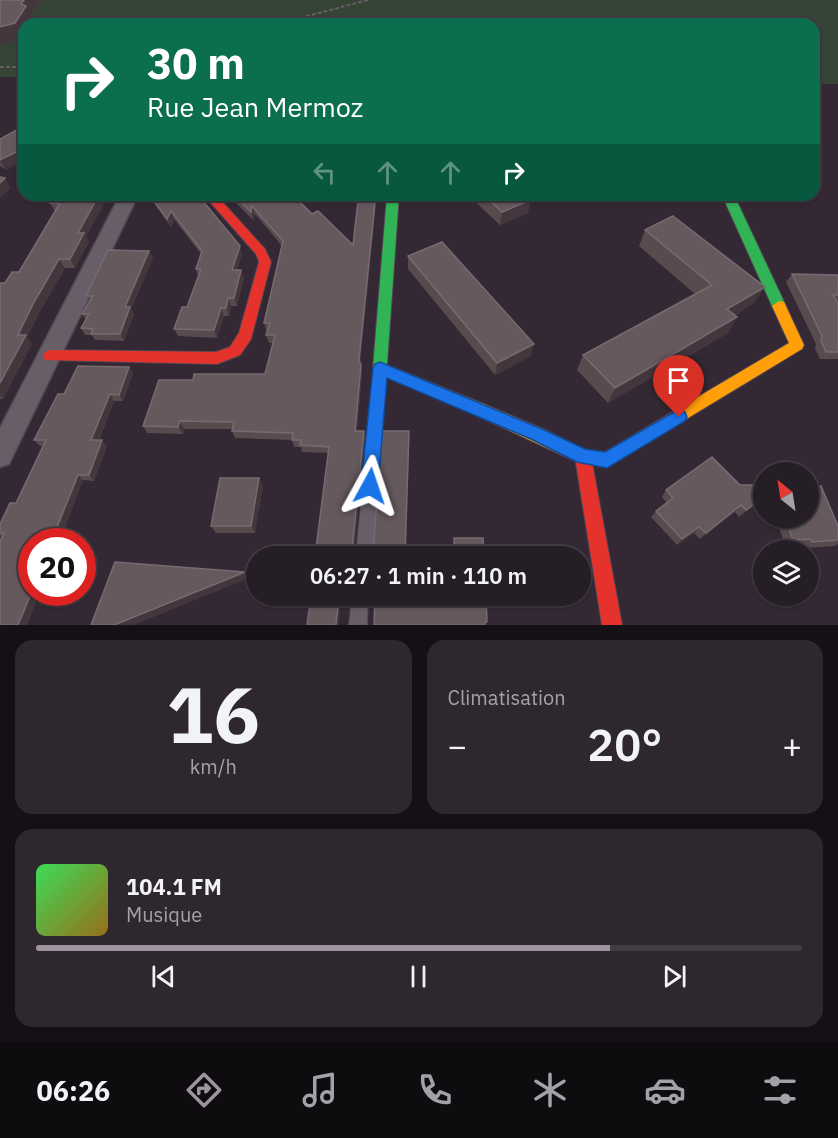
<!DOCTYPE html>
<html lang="fr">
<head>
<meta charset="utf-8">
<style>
	:root { --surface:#261e26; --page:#2e272e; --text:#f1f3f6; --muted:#a4a2a7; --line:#423c43; --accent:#a093a0 }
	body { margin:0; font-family:"IBM Plex Sans",sans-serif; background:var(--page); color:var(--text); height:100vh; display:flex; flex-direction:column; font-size:22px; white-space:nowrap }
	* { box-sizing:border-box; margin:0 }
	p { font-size:20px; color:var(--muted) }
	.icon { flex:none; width:33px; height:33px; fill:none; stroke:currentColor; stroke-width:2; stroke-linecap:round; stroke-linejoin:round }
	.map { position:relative; height:625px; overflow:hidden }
	.drawer { display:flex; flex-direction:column; gap:15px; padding:15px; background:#151015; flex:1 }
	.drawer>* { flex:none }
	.guide { position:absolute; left:18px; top:18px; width:802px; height:183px; border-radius:18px; box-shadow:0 2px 4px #0004,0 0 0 2px var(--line); background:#0b6e4f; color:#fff; overflow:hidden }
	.needle { width:39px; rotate:330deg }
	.controls { position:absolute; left:753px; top:462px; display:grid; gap:12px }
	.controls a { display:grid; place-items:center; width:66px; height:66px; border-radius:50%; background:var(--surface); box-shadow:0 2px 4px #0004,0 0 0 2px var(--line); font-size:30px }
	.speed { position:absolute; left:18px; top:528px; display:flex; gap:12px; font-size:30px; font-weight:700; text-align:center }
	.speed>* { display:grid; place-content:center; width:78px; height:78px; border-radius:50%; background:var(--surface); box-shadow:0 2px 4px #0004,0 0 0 2px var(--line); line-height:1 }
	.speed .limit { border:9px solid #d22; background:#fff; color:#111 }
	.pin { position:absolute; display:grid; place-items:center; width:51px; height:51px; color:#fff; margin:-62px -26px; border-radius:50% 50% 50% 0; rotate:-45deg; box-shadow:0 0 6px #0007 }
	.pin .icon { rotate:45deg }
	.me { position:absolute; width:66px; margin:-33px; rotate:5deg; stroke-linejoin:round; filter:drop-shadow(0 0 4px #0008) }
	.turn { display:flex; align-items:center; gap:21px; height:126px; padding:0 30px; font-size:27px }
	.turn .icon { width:78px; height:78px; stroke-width:2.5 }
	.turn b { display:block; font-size:42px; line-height:51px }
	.lanes { display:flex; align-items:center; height:57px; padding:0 30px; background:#0003; justify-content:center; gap:30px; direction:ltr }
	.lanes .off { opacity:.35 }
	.big { font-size:45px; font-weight:600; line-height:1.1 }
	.drawer .card { flex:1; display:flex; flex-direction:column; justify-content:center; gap:9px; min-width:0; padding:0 21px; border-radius:18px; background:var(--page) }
	.drawer .dial { align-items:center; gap:0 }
	.dial b { font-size:78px; line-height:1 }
	.song { display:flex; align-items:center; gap:18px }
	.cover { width:72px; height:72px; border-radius:9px; background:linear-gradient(135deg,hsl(130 70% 55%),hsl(40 70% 35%)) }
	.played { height:6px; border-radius:3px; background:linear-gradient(90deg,var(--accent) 75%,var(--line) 75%) }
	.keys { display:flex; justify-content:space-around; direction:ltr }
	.heat { display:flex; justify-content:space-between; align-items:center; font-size:33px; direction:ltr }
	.drawer .tiles { flex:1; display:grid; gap:15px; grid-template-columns:1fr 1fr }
	.card:last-child { grid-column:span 2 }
	.trip { position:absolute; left:246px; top:546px; width:345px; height:60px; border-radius:30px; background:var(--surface); box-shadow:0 2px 4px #0004,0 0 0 2px var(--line); font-weight:600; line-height:60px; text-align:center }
	.tabs { display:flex; height:96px; justify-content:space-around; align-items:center; background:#0f0c0f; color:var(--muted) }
	.tabs .icon { width:42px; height:42px }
	.tabs .selected { color:var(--accent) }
	.tabs b { font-size:27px; color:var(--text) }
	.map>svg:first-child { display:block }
	.green { fill:#364436 }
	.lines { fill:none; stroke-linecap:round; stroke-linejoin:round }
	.lane-casing { stroke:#504650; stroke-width:2 }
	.street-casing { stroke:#504650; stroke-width:3 }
	.fast-casing { stroke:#504650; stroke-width:2 }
	.slow-casing { stroke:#504650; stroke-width:2 }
	.jam-casing { stroke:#504650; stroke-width:2 }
	.path { stroke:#665e67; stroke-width:2; stroke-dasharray:4 2; stroke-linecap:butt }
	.lane { fill:#675e67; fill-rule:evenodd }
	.street { fill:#675e67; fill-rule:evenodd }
	.fast { fill:#30b455; fill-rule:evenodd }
	.slow { fill:#ff9f0a; fill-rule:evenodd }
	.jam { fill:#e5322d; fill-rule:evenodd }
	.wall { fill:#574b4e }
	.shaded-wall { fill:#43373d }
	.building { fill:#65595e; stroke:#776b71; stroke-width:1.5 }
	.route { fill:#1a73e8; stroke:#114b97; stroke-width:1.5 }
</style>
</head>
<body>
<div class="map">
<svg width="838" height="625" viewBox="0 0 838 625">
	<rect width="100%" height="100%" fill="#332833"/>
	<!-- green -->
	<path class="green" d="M0,0H838V84H815L814,24H24V77H0Z"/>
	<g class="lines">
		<!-- lane casing -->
		<g class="lane-casing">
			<g id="lane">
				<path d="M380,364L385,365L386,369L372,556H356L374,369L375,365Z"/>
				<path d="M352,596H368L367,625H349Z"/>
			</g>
		</g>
		<!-- street casing -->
		<g class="street-casing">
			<path id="street" d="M120,195H138L9,464L0,467V428Z"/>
		</g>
		<!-- fast casing -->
		<g class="fast-casing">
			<g id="fast">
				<path d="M387,195H399L387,365L486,405L489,410L486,415L481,417L476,415L375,372L373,368Z"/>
				<path d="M722,195H734L786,306L784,310L779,311L772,306Z"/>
			</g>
		</g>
		<!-- slow casing -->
		<g class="slow-casing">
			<path id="slow" d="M779,301L784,302L804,345L802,349L607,467L577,462L476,415L473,410L476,405L481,403L543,429L585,450L605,452L789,343L772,306Z"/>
		</g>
		<!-- jam casing -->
		<g class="jam-casing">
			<g id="jam">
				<path d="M204,195H216L265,249L271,262L251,339L240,355L217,364L45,360L43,356L45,352L50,350L216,352L230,347L239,333L259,262L256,254Z"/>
				<path d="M583,450L589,452L591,457L622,625H602L575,457L577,452Z"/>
			</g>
		</g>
		<!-- path -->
		<g class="path">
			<path d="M277,24L368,0"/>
			<path d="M0,67H24"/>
		</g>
		<!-- lane -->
		<use href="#lane" class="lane"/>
		<!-- street -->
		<use href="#street" class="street"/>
		<!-- fast -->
		<use href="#fast" class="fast"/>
		<!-- slow -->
		<use href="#slow" class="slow"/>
		<!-- jam -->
		<use href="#jam" class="jam"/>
	</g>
	<!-- wall -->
	<g class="wall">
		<path d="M0,139L6,170L0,166Z"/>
		<path d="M55,195H109L86,236L89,242L75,268H65L39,313L27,337L32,344L3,399H0V283H5L19,272L55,211L50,203Z"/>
		<path d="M148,195H198L242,254L237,270L244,278L237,306H231L229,316H224L217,338L178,336L174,329L187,307L198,276L196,269L201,254L174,219L171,227Z"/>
		<path d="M228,195H293L312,214L353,245L375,211L360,363L362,372L357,431H364L365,438L354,552L406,556H315L328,453L302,452L301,447H294L292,440L235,438L232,431V429H184L183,434L147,433L143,426L193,380L265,374L273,343H269L266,335L268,330H266L264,323L282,246L255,214L253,220Z"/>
		<path d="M468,195H525L528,213L500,225Z"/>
		<path d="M645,230L754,303L735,315L737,317L728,333L608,403L577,370L583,355L695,294L639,246Z"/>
		<path d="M149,251L153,258L131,309L134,314L124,341L95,340L92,335H85L81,328L86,320L82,314L90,302L86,296Z"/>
		<path d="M408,256L531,356L495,375L408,269Z"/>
		<path d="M792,274L838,275V359H820L815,348L816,344L786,282Z"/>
		<path d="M129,367L133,373L123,401H114L99,440L107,446L94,481L83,480L27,625H0L2,537L0,536V524L16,503L43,446H40L34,440L64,394Z"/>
		<path d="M259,478L263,486L255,533H216L211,526Z"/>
		<path d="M740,485L764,498L739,517L735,512L700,539L694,533L677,545L651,517L656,511L667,503L662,497L666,490Z"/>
		<path d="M775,518H808L838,526V544L835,546L804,548L803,546H786Z"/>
	</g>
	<!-- shaded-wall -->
	<g class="shaded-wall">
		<path d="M24,0H41L31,15L33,21L31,24H24V36L23,38L0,45V27Z"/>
		<path d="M24,148V160L6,170L0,161Z"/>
		<path d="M5,178L11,188L0,198V183Z"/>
		<path d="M99,195H109L86,236L89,242L75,268L70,259L78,233Z"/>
		<path d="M531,200L528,213L500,225L502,212Z"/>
		<path d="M375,203V211L360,368L359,360Z"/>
		<path d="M252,206L255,214L253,220L251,212Z"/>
		<path d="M171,211L174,219L171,227L167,219Z"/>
		<path d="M240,246L242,254L235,278L232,270Z"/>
		<path d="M149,251L153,258L131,309L134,314L124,341L120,334L125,307Z"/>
		<path d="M59,259L65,268L39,313L27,337L32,344L3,399L0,396V383L18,335L33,304Z"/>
		<path d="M241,270L244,278L237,306L234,298Z"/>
		<path d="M765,287L754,303L718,325L727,309Z"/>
		<path d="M228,298L231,306L229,316L226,308Z"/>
		<path d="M221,308L224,316L217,338L214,330Z"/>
		<path d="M737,317L728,333L608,403L615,388Z"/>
		<path d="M534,344L531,356L495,375L497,363Z"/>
		<path d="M361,365L362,372L356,438L355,431Z"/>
		<path d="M129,367L133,373L123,401L119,395Z"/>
		<path d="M110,394L114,401L96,446L91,440Z"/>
		<path d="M180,421L184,429L183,434L178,427Z"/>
		<path d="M364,431L365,438L354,553L352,550Z"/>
		<path d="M102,440L107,446L94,481L89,475Z"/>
		<path d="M78,475L83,480L60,542H51Z"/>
		<path d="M259,478L263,486L255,533L251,526Z"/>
		<path d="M764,497V498L739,517L746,510Z"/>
		<path d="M741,505L735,512L700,539L706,533Z"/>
		<path d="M699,527L694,533L677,545L682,539Z"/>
		<path d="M245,572L249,578L134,625H114Z"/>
		<path d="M32,591V592H40L27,625H18Z"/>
		<path d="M339,596H341L339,625H336Z"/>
	</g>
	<!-- building -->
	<g class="building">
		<path d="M0,0H24L21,4L26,6L15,23L0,27Z"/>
		<path d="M24,126V148L0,160V139Z"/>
		<path d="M0,177L5,178L0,183Z"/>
		<path d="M55,195H99L78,233H84L70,259H59L33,304L18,335H26L0,383V283H5L12,272H19L60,203H50Z"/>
		<path d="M150,195H198L240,246L232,270H241L234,298H228L226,308H221L214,330L174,329L182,307H187L201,269H196L202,251L171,211L167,219Z"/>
		<path d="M234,195H293L312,214L318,211L353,245L358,201L375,203L359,360L361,365L355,431H364L352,550L355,553H371L373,551L382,431H409L405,556H378V555L343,553V556H315L329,447L300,445L301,440H292L293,433L232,431L234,422L180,421L178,427L143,426L159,380H193L194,374H265L275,335H266L270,323H264L283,241L252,206L251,212Z"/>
		<path d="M484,195H525L531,200L502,212Z"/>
		<path d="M673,216L765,287L727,309L737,317L615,388L583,355L712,285L645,230Z"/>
		<path d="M442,242L534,344L497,363L408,256Z"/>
		<path d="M108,250L149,251L125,307H130L120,334H91L93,329L81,328L89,314H82L93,296H86Z"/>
		<path d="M792,274L838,275V295H833L838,304V352H826L821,341L822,336Z"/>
		<path d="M78,366L129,367L119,395L110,394L91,440H102L89,475H78L51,542H32V591L18,625H0V541L4,533H0V524L10,503H16L46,440H34L58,394H64Z"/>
		<path d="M712,457L740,485H764V497L746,510L741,505L706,533L699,527L682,539L656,511L673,498L666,490Z"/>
		<path d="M220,478H259L251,526H211Z"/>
		<path d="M808,486H821L838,526V540L812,542L811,539L793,540L785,518H808Z"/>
		<path d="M454,538H483L484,556H454Z"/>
		<path d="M115,562L245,572L114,625H91Z"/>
		<path d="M311,596H339L336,625H307Z"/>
		<path d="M375,596L455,597V596H486L487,622H485V625H374Z"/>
	</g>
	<!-- route -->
	<path class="route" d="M380,362L542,429L585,449L605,452L674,412L679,410L685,412L687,417L685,421L607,468L577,462L531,439L387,378L378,486L376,491L370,494L364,491L361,486L373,368L375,364Z"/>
</svg>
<div class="controls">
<a><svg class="needle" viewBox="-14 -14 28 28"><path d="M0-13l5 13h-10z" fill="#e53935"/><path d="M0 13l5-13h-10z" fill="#a4a2a7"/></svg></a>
<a><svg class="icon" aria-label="layers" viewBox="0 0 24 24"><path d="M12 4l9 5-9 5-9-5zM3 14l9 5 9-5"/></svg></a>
</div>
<div class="speed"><div class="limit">20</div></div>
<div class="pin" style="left:679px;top:417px;background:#d93025"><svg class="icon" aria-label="arrive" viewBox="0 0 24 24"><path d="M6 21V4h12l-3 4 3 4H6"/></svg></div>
<svg class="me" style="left:370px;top:486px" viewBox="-20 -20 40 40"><path d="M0-17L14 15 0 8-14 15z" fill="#1a73e8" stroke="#fff" stroke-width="4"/></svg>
<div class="trip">06:27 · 1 min · 110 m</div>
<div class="guide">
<div class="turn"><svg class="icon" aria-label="right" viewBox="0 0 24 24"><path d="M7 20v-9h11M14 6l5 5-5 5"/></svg><div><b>30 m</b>Rue Jean Mermoz</div></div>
<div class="lanes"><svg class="icon off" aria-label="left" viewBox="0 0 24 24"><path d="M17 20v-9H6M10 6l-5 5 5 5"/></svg><svg class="icon off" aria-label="ahead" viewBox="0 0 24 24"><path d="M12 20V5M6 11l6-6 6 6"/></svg><svg class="icon off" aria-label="ahead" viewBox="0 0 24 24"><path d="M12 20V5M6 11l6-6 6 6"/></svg><svg class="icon" aria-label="right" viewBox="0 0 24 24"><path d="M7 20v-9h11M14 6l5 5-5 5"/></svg></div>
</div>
</div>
<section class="drawer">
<div class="tiles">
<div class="card dial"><b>16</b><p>km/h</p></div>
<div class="card"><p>Climatisation</p>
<div class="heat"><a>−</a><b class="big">20°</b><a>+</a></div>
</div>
<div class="card">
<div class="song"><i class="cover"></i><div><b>104.1 FM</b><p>Musique</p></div></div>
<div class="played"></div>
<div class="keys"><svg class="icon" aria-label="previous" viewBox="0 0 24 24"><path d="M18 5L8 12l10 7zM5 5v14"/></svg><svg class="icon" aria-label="pause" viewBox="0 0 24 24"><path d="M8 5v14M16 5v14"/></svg><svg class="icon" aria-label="next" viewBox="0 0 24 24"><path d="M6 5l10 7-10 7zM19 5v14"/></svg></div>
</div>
</div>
</section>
<nav class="tabs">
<b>06:26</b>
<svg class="icon selected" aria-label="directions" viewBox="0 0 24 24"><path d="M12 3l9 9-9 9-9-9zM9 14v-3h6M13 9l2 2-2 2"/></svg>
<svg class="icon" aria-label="music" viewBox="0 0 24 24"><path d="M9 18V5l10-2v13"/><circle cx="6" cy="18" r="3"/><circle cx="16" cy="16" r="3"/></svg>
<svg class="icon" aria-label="phone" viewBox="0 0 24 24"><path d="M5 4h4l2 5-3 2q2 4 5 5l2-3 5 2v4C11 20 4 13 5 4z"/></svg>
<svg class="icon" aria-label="climate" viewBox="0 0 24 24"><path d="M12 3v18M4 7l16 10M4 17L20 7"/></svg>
<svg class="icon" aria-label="car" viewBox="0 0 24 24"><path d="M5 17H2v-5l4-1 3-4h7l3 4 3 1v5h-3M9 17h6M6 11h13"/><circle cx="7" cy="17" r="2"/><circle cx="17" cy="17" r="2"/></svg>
<svg class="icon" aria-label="filters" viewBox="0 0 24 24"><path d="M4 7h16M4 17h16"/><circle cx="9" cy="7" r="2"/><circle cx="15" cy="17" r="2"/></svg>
</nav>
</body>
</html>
